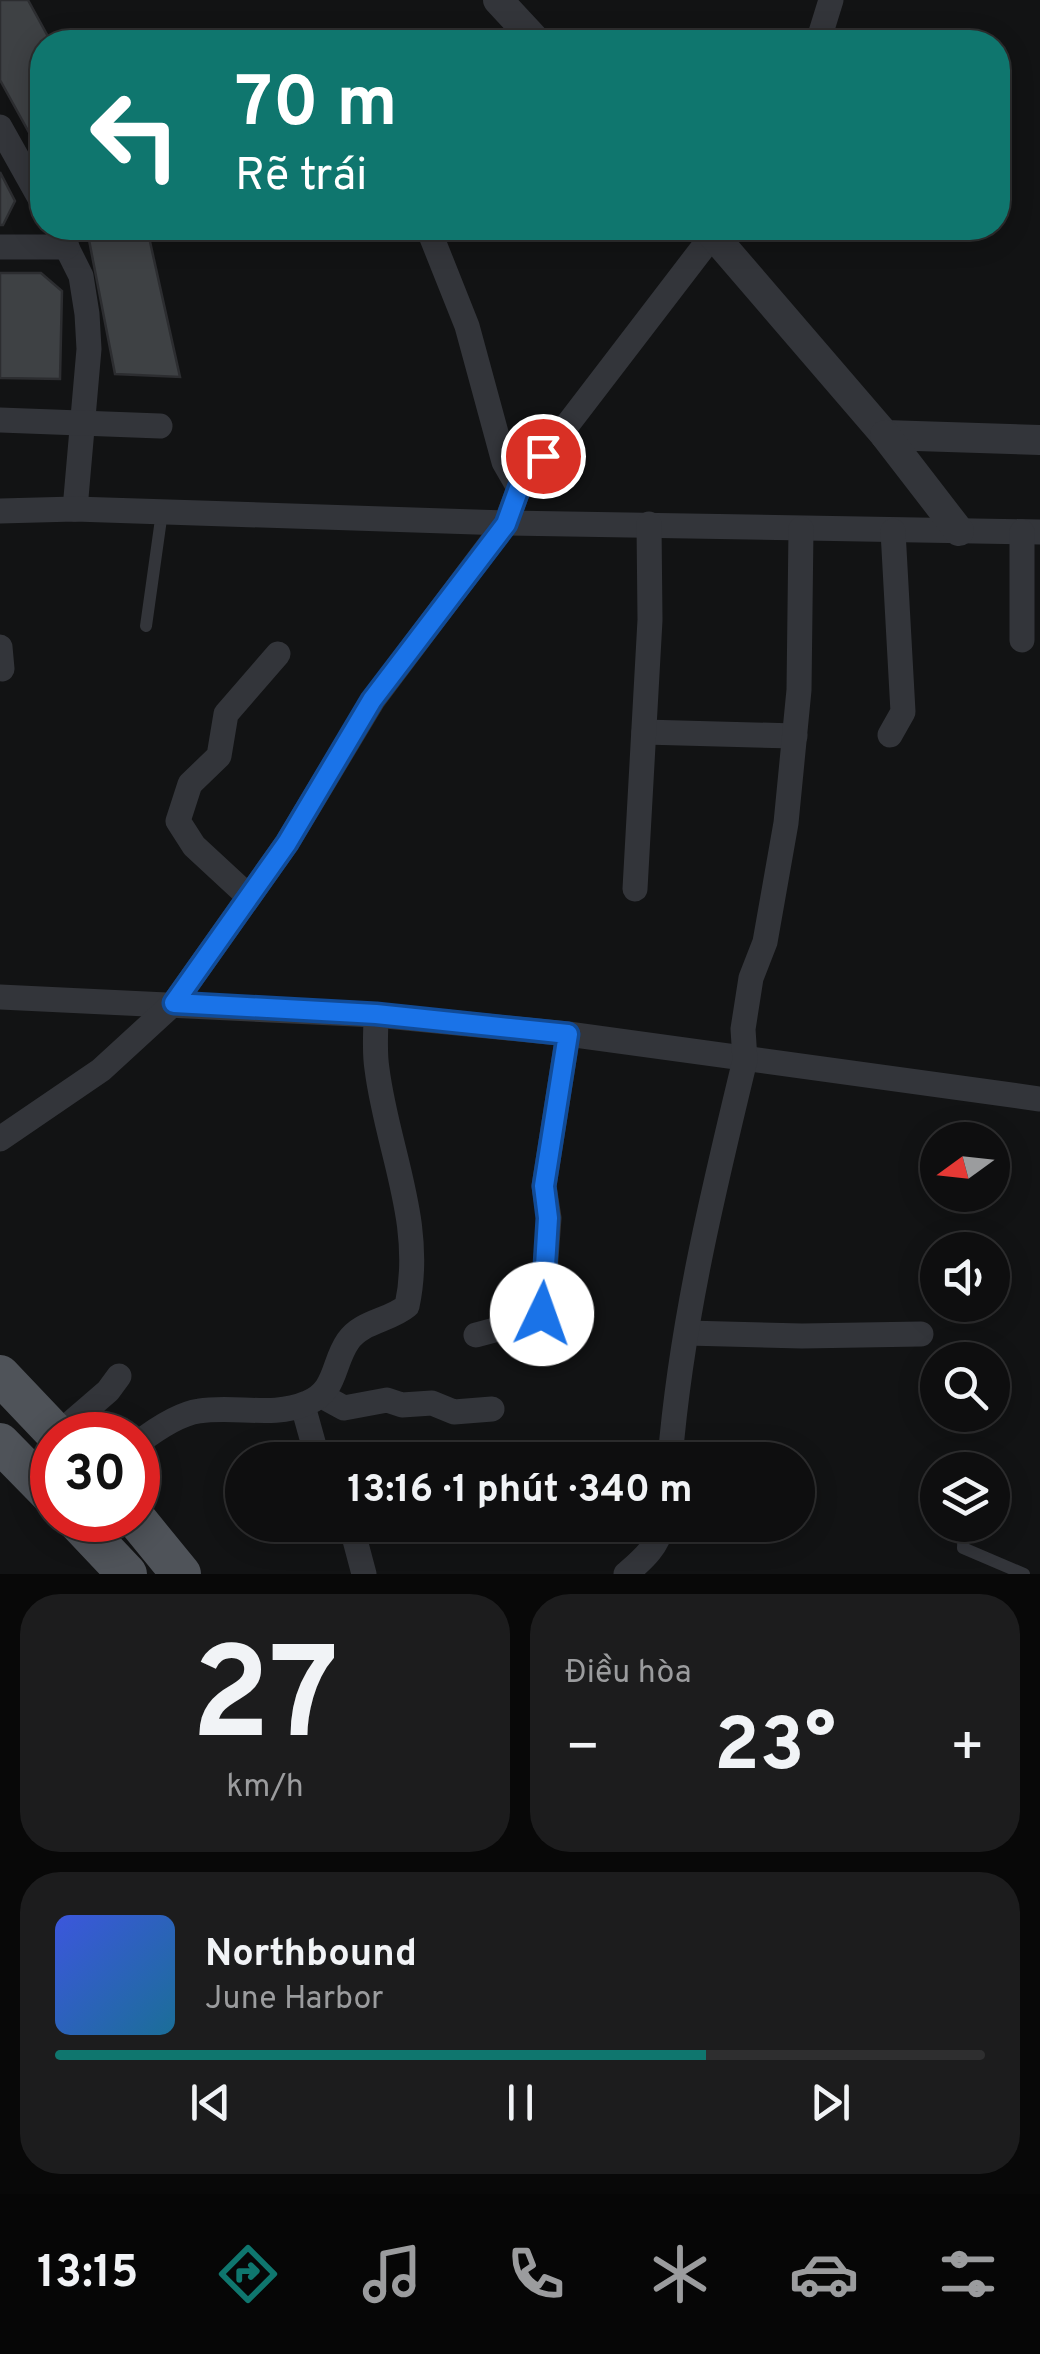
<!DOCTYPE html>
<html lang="vi">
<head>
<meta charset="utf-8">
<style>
	:root { --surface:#0e0e0f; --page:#1c1c1d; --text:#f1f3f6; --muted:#9b9c9e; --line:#2e2e2f; --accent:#0f766e }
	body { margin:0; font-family:Overpass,sans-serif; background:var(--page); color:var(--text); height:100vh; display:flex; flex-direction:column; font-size:38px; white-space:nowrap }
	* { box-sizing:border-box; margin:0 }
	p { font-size:32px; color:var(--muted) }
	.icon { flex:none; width:55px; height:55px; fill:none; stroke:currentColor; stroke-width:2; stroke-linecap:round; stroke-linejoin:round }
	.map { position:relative; height:1574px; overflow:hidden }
	.sheet { display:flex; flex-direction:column; gap:20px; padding:20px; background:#080808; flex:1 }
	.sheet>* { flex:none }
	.guide { position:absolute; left:30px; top:30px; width:980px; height:210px; border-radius:40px; box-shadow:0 5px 25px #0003,0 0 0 2px var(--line); background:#0f766e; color:#fff; overflow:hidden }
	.needle { width:65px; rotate:255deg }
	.buttons { position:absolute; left:920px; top:1122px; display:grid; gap:20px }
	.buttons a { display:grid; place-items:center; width:90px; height:90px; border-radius:50%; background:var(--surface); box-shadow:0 5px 25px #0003,0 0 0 2px var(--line); font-size:50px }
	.speed { position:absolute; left:30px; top:1412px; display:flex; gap:20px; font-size:50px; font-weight:700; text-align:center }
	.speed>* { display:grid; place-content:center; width:130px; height:130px; border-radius:50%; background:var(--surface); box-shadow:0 5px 25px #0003,0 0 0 2px var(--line); line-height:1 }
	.speed .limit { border:15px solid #d22; background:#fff; color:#111 }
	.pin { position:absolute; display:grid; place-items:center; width:85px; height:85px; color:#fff; margin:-42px; border:5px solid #fff; border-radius:50%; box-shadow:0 2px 10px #0007 }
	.me { position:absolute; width:110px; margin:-55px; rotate:3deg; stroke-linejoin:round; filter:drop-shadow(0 0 8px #0008) }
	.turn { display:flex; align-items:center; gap:35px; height:210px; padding:0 40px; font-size:45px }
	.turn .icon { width:130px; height:130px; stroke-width:2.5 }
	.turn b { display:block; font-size:70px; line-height:85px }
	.big { font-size:75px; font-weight:700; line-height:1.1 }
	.sheet .widget { flex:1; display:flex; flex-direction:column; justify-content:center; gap:15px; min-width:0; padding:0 35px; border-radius:40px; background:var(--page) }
	.sheet .dial { align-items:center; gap:0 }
	.dial b { font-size:130px; line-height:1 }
	.song { display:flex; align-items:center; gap:30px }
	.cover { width:120px; height:120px; border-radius:15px; background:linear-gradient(135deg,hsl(230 70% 55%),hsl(200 70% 35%)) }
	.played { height:10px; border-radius:5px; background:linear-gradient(90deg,var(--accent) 70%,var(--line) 70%) }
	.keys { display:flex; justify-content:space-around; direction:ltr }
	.heat { display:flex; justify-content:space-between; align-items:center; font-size:55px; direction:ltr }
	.sheet .tiles { flex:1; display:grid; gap:20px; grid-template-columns:1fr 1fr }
	.widget:last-child { grid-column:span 2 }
	.trip { position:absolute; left:225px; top:1442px; width:590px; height:100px; border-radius:50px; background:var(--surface); box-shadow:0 5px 25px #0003,0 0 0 2px var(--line); font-weight:700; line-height:100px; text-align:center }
	.dock { display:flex; height:160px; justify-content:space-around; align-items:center; background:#060606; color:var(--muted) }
	.dock .icon { width:70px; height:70px }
	.dock .active { color:var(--accent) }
	.dock b { font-size:45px; color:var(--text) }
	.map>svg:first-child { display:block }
	.building { fill:#3e4144; stroke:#2c2d30; stroke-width:2.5 }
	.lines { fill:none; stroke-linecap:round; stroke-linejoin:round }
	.service { stroke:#33353a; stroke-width:12 }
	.minor { stroke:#33353a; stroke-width:25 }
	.tertiary { stroke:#33353a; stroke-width:30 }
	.primary { stroke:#4f5359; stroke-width:40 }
	.route-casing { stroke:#114b97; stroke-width:25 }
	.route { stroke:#1a73e8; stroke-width:18 }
</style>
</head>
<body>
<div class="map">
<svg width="1040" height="1574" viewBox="0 0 1040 1574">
	<rect width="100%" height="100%" fill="#121314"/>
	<!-- building -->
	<g class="building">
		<path d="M0,0H28L51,42H42V156L0,80Z"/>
		<path d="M0,172L15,201L3,225H0Z"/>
		<path d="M82,228H147L180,377L115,374L89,240Z"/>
		<path d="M0,273H41L62,291L60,379L0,378Z"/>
	</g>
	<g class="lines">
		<!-- service -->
		<g class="service">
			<path d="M146,626L162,512"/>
			<path d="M965,1470V1462"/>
			<path d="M964,1525L963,1548L1024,1574"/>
		</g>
		<!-- minor -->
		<g class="minor">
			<path d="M818,42L831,0"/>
			<path d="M0,127L42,202"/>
			<path d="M57,228L81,276L87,314L89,349L75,509"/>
			<path d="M428,228L467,326L504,462L519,488"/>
			<path d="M0,247H67"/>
			<path d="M0,420L160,426"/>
			<path d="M0,511L75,509L506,523L1040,532"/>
			<path d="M1022,640V532"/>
			<path d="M0,647L2,669"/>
			<path d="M644,732L795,736"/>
			<path d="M890,735L903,712L893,531"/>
			<path d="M635,889L650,620L649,524"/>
			<path d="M248,896L194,846L178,821L190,784L219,756L226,714L278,654"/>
			<path d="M0,997L376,1015L568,1034L1040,1099"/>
			<path d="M0,1139L101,1070L174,1003L287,843L373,700L506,523L519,488L718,228"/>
			<path d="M687,1333L802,1336L921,1334"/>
			<path d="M476,1335L536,1319L542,1313L549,1218L544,1186L568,1034"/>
			<path d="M322,1396L344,1408L387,1400L402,1405L432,1403L454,1412L492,1409"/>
			<path d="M303,1406L318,1460"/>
			<path d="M57,1435L108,1391L119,1376"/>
			<path d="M138,1443C155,1430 178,1414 199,1411C235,1405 273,1418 307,1403C337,1391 332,1364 348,1341C362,1321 389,1321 407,1306C425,1223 387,1149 377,1069C374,1051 376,1032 376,1015"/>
			<path d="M670,1460C681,1324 713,1192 745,1060L743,1029L751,978L765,942L786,823L799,690L801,529"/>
			<path d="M351,1525L364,1574"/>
			<path d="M626,1574C642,1560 658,1547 662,1525"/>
		</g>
		<!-- tertiary -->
		<g class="tertiary">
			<path d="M498,0L537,42"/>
			<path d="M707,228L885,435L1040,440"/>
			<path d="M885,435L959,531"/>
		</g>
		<!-- primary -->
		<g class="primary">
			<path d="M0,1375L57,1435"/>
			<path d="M0,1443L52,1496"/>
			<path d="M76,1520L127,1574"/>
			<path d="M137,1520L181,1574"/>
		</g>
	</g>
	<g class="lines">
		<!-- route casing -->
		<g class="route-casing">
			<path id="route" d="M542,1314L548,1218L544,1186L568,1034L376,1014L174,1003L287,843L372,700L506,524L519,488L543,456"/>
		</g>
		<!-- route -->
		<use href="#route" class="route"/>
	</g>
</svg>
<div class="buttons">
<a><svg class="needle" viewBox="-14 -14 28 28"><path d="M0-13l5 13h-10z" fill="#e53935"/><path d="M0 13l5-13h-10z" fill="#9b9c9e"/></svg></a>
<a><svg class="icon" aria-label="sound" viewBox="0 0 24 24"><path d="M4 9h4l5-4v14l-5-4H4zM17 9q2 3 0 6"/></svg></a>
<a><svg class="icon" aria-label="search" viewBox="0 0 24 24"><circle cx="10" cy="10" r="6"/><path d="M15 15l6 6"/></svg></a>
<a><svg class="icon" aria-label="layers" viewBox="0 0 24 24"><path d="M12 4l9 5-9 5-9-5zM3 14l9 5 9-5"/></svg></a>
</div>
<div class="speed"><div class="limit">30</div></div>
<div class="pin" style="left:543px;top:456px;background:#d93025"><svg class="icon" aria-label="arrive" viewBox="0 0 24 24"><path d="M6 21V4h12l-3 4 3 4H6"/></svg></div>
<svg class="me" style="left:542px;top:1314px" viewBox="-20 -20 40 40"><circle r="19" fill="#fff"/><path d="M0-13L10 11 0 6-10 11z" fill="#1a73e8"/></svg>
<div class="trip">13:16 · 1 phút · 340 m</div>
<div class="guide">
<div class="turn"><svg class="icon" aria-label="left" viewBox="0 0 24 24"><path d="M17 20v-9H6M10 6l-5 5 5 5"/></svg><div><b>70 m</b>Rẽ trái</div></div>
</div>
</div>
<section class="sheet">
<div class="tiles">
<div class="widget dial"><b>27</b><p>km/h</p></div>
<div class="widget"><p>Điều hòa</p>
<div class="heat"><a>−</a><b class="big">23°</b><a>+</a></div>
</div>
<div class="widget">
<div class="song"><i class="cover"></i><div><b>Northbound</b><p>June Harbor</p></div></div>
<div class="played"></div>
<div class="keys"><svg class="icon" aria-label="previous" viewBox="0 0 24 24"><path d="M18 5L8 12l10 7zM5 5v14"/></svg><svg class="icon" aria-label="pause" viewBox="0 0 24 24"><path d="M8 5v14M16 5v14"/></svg><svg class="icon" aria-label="next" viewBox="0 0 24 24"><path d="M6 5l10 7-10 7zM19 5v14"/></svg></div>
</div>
</div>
</section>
<nav class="dock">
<b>13:15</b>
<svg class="icon active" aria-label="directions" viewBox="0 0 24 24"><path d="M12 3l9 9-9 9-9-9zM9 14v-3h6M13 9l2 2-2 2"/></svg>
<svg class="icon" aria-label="music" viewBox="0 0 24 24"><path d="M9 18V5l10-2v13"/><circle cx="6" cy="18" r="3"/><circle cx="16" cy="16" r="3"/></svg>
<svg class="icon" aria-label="phone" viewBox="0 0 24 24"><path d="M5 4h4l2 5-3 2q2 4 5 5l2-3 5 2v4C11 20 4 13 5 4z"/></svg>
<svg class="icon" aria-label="climate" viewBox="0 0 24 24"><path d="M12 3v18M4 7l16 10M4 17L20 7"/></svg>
<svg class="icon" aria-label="car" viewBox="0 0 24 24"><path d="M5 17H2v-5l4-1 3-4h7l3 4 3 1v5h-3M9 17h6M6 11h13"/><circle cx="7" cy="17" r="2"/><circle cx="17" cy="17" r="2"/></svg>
<svg class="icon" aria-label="filters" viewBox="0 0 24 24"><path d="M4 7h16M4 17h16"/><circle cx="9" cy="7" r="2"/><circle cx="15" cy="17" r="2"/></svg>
</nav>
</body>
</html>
